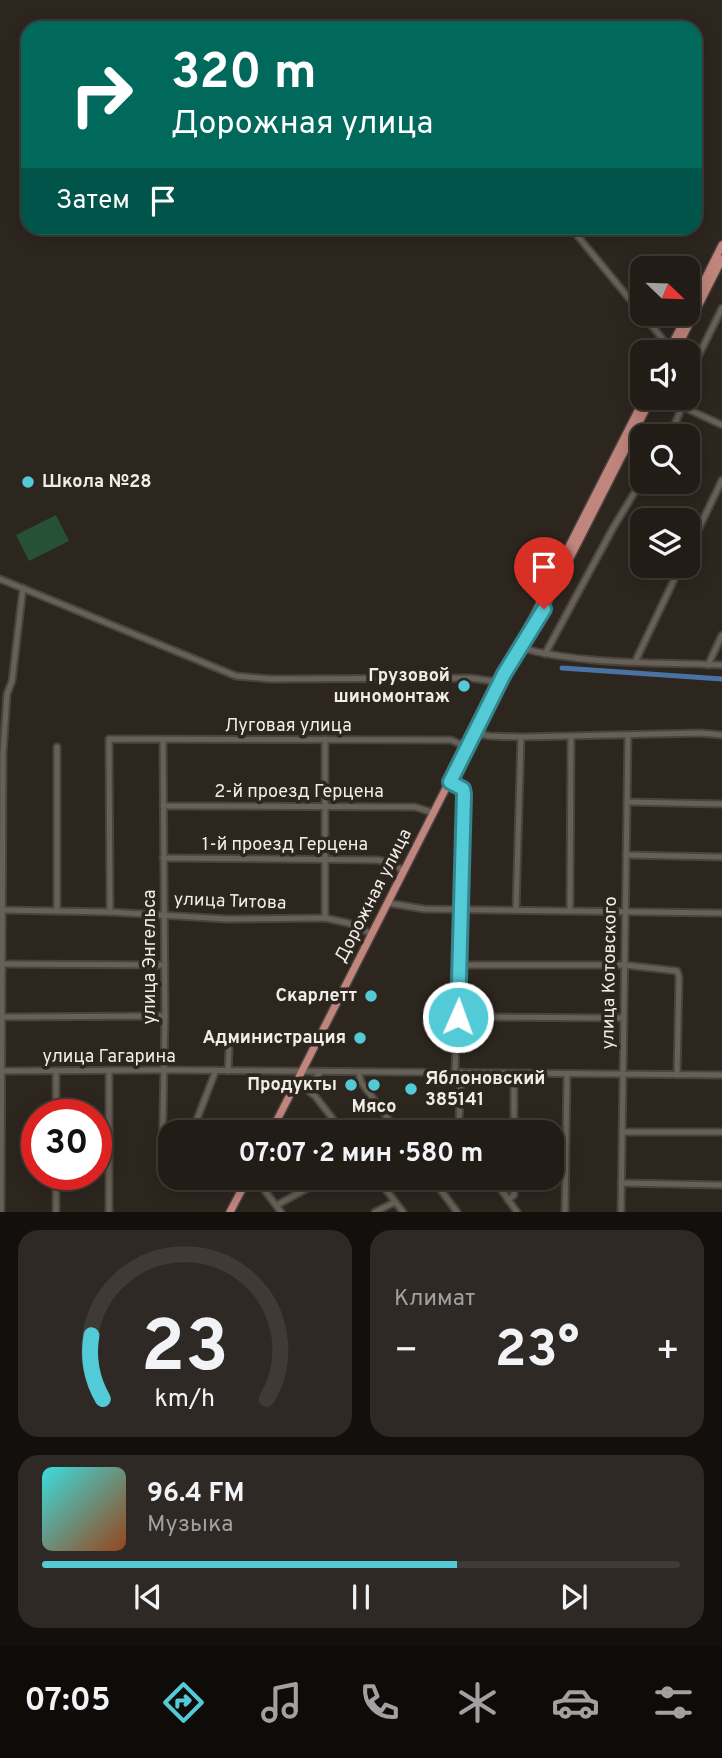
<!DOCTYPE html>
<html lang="ru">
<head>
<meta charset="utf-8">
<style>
	:root { --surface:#221c17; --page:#2e2924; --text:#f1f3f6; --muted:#a2a1a1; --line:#3f3a36; --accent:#52cbd7 }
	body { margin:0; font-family:Overpass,sans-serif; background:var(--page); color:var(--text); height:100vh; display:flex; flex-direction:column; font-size:26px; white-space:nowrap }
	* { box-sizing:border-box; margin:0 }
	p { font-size:23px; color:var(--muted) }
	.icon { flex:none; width:38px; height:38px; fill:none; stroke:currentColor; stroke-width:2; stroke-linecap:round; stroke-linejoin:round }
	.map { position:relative; height:1212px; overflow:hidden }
	.drawer { display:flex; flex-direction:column; gap:18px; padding:18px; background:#130f0d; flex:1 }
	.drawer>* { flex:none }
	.hud { position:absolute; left:21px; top:21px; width:681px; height:214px; border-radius:21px; box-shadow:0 4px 18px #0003,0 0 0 2px var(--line); background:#00695c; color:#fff; overflow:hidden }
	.needle { width:46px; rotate:113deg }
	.buttons { position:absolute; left:630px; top:256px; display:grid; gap:14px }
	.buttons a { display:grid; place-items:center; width:70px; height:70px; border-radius:14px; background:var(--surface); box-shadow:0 4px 18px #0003,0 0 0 2px var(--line); font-size:35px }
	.speed { position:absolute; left:21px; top:1099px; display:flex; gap:14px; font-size:35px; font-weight:700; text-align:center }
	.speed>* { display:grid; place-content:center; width:91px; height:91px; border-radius:50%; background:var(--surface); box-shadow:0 4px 18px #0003,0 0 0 2px var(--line); line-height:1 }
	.speed .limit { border:10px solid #d22; background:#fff; color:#111 }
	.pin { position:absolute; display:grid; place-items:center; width:60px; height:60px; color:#fff; margin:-72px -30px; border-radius:50% 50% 50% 0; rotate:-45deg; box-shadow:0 0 7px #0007 }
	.pin .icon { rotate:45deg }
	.me { position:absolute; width:77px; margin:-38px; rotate:2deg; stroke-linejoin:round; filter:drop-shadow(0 0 5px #0008) }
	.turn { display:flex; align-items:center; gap:24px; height:147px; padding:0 35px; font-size:32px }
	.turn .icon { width:91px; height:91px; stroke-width:2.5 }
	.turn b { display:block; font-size:49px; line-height:60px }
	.then { display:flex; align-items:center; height:66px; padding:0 35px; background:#0003; gap:14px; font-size:26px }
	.big { font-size:52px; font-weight:700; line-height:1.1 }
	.drawer .widget { flex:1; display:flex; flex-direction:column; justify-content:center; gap:10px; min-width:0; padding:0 24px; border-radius:21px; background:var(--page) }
	.drawer .dial { align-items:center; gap:0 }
	.dial svg { height:182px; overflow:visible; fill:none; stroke:var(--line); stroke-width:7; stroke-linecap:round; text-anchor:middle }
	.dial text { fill:var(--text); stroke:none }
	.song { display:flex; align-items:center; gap:21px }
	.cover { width:84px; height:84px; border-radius:10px; background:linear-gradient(135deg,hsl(180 70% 55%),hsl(20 70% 35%)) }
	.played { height:7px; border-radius:4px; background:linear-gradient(90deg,var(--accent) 65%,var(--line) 65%) }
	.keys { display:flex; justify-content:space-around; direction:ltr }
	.heat { display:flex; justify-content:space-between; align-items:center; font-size:38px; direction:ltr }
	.drawer .tiles { flex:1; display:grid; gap:18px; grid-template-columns:1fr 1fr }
	.widget:last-child { grid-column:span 2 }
	.trip { position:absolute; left:158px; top:1120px; width:406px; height:70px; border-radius:21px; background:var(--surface); box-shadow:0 4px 18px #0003,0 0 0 2px var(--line); font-weight:700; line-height:70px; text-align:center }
	.dock { display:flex; height:112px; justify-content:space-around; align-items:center; background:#0e0b09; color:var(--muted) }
	.dock .icon { width:49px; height:49px }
	.dock .on { color:var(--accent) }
	.dock b { font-size:32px; color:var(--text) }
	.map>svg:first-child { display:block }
	.green { fill:#275135 }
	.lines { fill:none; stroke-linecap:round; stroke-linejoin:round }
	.canal { stroke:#4a73a4; stroke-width:5 }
	.minor-casing { stroke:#4a443e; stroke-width:9 }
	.major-casing { stroke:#4a443e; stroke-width:10 }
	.minor { stroke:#676057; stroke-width:5 }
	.major { stroke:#c0857d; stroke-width:7 }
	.route-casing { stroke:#35848c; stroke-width:18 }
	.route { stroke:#52cbd7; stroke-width:12 }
	.poi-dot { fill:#52cbd7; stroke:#2d261f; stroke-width:2.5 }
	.labels { text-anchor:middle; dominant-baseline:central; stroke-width:7; stroke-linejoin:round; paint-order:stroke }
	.poi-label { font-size:18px; font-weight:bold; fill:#f1ece7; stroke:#2d261f; text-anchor:end }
	.street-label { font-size:18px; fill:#f1ece7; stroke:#2d261f }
</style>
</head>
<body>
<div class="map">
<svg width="722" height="1212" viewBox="0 0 722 1212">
	<rect width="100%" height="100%" fill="#2d261f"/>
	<!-- green -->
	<path class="green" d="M56,515L69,541L29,561L16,535Z"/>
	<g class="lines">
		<!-- canal -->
		<path class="canal" d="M562,668L722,679"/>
		<!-- minor casing -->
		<g class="minor-casing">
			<g id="minor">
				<path d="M571,228L671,349"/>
				<path d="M688,377L722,308"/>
				<path d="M661,397L722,425"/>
				<path d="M670,436L682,407"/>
				<path d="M688,551L722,480"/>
				<path d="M0,579L236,676L270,679L470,678L499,682"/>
				<path d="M521,648C584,665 657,662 722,665"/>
				<path d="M545,654L613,528L636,490L646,481"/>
				<path d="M635,662L681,565"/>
				<path d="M708,665L722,635"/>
				<path d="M474,733L490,736L521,737L701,733L722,735"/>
				<path d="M325,739V918"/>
				<path d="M163,740L165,1016L162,1162L164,1168L170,1170"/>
				<path d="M450,782L463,789L464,794L455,1072"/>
				<path d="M627,802L722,804"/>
				<path d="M163,806L415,807L434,813"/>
				<path d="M626,855L722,857"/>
				<path d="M163,858L377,860L389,862L404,871"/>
				<path d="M388,903L424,909L722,913"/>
				<path d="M516,909L521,737"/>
				<path d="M570,909L571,737"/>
				<path d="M1,910L110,912L227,919L325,918L348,923L372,934"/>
				<path d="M57,911V747"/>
				<path d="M110,912L109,739L451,740L467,747"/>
				<path d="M3,964L165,965"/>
				<path d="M460,965H625L677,971L679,977L677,1075"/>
				<path d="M2,1017L165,1016"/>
				<path d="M458,1017L623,1018"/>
				<path d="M0,1071L163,1070L722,1075"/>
				<path d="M228,1071L229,1049"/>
				<path d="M109,1072V1212"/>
				<path d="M461,1072L459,1123L462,1132"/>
				<path d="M359,1073L361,1082L398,1132"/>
				<path d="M296,1081L315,1096L343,1132"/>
				<path d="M313,1093C309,1084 314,1079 320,1073"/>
				<path d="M56,1115V1071"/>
				<path d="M192,1132L216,1070"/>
				<path d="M514,1132V1073"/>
				<path d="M622,1132H722"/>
				<path d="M251,1178L262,1187L281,1212"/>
				<path d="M377,1178L403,1212"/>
				<path d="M432,1178L457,1212"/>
				<path d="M493,1178L517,1212"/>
				<path d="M621,1183L722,1185"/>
				<path d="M508,1200L514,1195V1178"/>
				<path d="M277,1205L326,1178"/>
				<path d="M1,1212L3,753L7,694L12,681L23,588"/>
				<path d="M56,1212V1174"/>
				<path d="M375,1212L395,1202"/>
				<path d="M565,1212L567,1074"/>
				<path d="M621,1212L628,735"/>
			</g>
		</g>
		<!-- major casing -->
		<g class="major-casing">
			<g id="major">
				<path d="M688,313L722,245"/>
				<path d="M668,352L688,313"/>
				<path d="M675,352L722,259"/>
				<path d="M523,644L544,609L652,397"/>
				<path d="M271,1132L645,397"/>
				<path d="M230,1212L248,1178"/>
			</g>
		</g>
		<!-- minor -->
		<use href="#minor" class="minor"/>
		<!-- major -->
		<use href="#major" class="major"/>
	</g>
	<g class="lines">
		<!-- route casing -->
		<g class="route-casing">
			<path id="route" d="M458,1017L464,794L463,789L450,782L504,674L544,609"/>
		</g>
		<!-- route -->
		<use href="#route" class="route"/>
	</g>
	<!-- markers -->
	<g class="poi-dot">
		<circle cx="28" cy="482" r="7"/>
		<circle cx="464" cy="686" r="7"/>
		<circle cx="371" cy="996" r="7"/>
		<circle cx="360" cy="1038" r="7"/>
		<circle cx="351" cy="1085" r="7"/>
		<circle cx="374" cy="1085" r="7"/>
		<circle cx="411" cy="1089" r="7"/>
	</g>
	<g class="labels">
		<!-- poi labels -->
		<g class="poi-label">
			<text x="42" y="482" text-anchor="start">Школа №28</text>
			<text x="450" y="676">Грузовой<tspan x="450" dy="21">шиномонтаж</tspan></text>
			<text x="357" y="996">Скарлетт</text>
			<text x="346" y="1038">Администрация</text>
			<text x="425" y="1079" text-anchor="start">Яблоновский<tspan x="425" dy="21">385141</tspan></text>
			<text x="337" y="1085">Продукты</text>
			<text x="374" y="1107" text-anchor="middle">Мясо</text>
		</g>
		<!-- street labels -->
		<g class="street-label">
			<text x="288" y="726">Луговая улица</text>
			<text x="299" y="792">2-й проезд Герцена</text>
			<text x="285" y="845">1-й проезд Герцена</text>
			<text transform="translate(374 896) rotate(-63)">Дорожная улица</text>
			<text transform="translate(230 902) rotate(2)">улица Титова</text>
			<text transform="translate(150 957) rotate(-90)">улица Энгельса</text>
			<text transform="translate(610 973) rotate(-89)">улица Котовского</text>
			<text x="109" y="1057">улица Гагарина</text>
		</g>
	</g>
</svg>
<div class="buttons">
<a><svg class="needle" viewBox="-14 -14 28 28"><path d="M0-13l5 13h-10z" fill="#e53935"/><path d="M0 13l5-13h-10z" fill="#a2a1a1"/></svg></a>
<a><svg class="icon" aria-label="sound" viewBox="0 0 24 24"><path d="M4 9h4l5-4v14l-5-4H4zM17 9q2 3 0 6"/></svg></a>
<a><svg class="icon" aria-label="search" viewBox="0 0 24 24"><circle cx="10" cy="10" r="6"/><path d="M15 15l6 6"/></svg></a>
<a><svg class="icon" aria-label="layers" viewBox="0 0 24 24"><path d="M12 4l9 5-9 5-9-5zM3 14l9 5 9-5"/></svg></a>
</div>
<div class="speed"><div class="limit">30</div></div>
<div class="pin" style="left:544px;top:609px;background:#d93025"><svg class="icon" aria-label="arrive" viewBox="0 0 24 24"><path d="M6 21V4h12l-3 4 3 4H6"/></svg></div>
<svg class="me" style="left:458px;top:1017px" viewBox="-20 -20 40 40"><circle r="17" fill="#52cbd7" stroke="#fff" stroke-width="3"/><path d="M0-11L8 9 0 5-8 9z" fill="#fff"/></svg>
<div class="trip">07:07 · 2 мин · 580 m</div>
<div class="hud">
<div class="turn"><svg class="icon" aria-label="right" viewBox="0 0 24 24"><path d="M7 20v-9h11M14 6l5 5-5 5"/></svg><div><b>320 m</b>Дорожная улица</div></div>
<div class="then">Затем<svg class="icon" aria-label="arrive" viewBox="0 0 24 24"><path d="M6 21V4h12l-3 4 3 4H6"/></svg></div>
</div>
</div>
<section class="drawer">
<div class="tiles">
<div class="widget dial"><svg viewBox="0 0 100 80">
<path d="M14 69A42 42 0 1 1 86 69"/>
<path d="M14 69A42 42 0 0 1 9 41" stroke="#52cbd7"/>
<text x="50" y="56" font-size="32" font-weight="700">23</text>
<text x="50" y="72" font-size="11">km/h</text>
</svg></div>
<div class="widget"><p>Климат</p>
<div class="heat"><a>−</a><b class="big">23°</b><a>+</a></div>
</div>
<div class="widget">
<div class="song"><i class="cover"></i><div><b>96.4 FM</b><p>Музыка</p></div></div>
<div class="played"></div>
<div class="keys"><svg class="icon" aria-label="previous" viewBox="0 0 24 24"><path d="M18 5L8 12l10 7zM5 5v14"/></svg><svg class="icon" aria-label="pause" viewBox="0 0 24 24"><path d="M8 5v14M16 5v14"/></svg><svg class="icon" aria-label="next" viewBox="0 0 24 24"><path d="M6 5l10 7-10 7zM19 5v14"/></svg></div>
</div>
</div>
</section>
<nav class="dock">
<b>07:05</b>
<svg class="icon on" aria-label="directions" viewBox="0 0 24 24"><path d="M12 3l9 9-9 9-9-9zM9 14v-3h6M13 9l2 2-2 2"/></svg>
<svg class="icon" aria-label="music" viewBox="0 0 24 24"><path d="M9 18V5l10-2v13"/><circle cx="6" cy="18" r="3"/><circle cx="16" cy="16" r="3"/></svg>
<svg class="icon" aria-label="phone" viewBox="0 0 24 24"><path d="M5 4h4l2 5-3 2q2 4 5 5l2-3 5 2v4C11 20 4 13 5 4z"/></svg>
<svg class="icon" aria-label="climate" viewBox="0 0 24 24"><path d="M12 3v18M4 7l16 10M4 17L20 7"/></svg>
<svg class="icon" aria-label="car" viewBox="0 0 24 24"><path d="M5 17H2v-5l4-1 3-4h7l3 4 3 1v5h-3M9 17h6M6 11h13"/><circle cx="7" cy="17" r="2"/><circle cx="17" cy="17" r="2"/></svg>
<svg class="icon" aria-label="filters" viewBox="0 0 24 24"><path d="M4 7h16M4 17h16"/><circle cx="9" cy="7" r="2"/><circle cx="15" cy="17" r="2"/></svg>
</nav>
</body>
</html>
